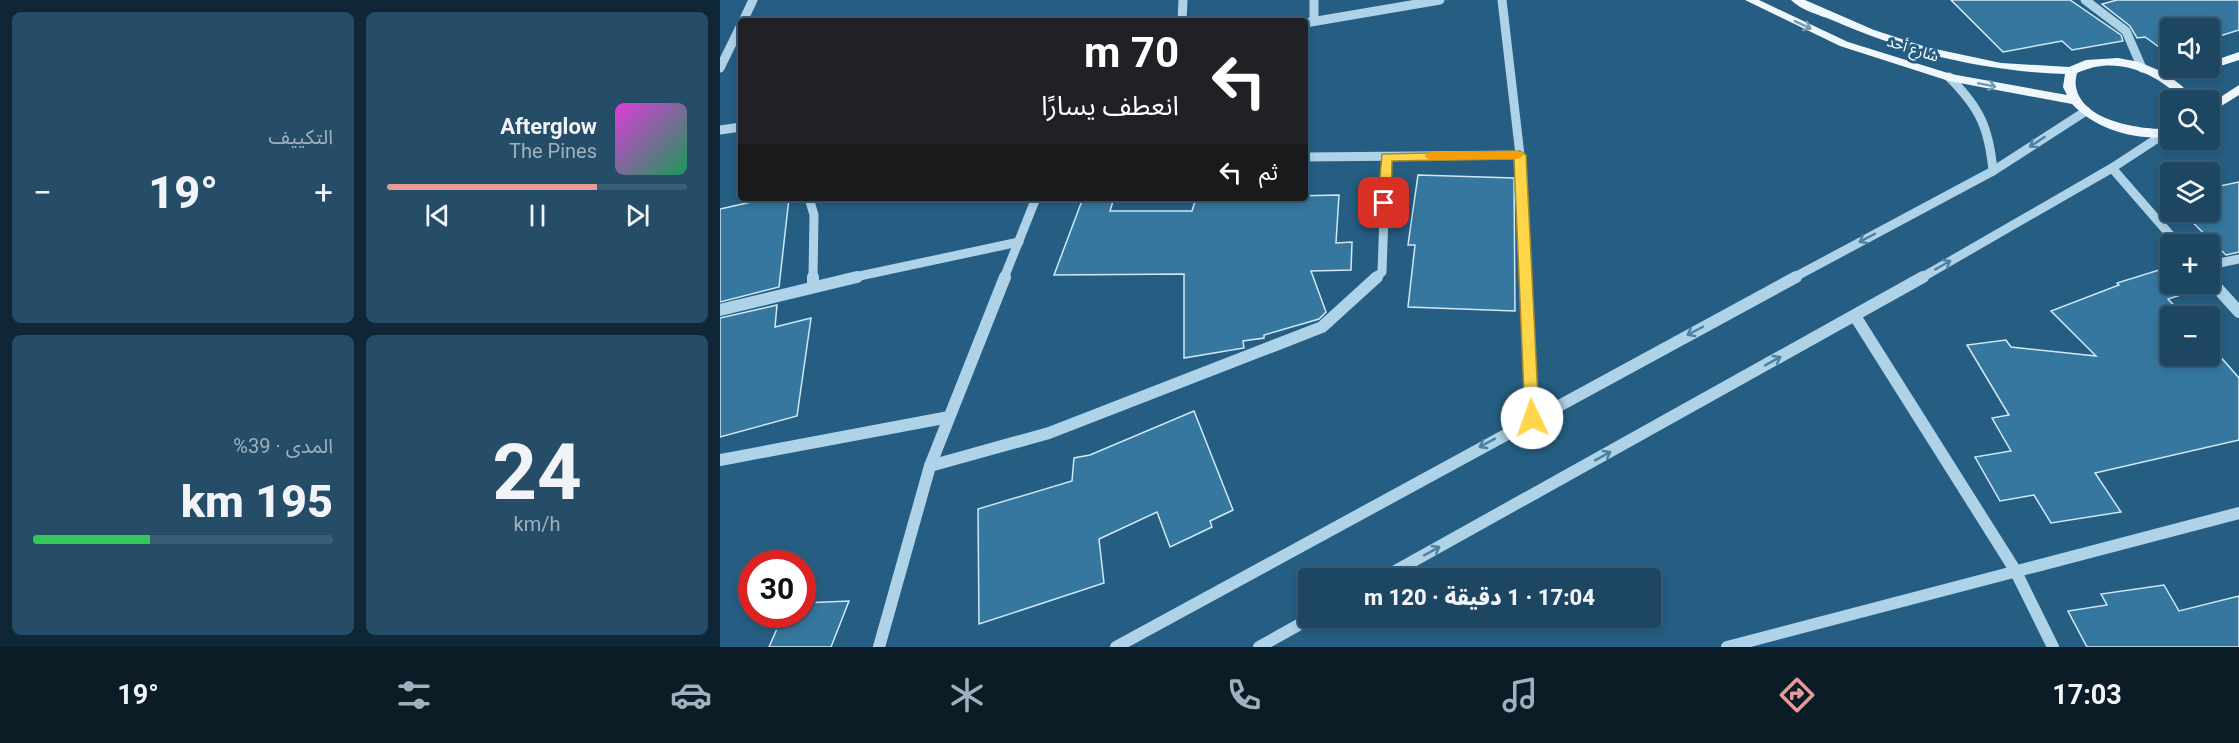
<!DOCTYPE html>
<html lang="ar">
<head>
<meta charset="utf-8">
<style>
	:root { --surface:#1c4662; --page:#254d68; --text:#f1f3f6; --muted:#a0b1be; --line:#3a5e77; --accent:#e69b98 }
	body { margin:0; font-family:Roboto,"Noto Sans Arabic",sans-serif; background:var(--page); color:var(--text); direction:rtl; height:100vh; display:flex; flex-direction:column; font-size:22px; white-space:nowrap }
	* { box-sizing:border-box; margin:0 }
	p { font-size:20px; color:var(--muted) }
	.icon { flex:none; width:33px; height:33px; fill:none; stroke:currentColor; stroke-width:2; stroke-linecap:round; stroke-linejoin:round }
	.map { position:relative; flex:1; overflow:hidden; direction:ltr }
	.side { display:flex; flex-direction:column; gap:12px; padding:12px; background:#0f2636; width:720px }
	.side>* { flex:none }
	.hud { position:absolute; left:18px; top:18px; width:570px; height:183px; border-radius:6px; box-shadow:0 3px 9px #0003,0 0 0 2px var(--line); direction:rtl; background:#202124; color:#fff; overflow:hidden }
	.tools { position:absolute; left:1440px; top:18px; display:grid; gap:12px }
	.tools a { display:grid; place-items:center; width:60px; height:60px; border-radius:6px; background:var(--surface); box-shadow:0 3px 9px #0003,0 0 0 2px var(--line); font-size:30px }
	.speed { position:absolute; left:18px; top:550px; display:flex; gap:12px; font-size:30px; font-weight:700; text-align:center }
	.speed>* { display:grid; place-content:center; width:78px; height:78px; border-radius:50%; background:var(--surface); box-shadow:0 3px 9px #0003,0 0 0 2px var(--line); line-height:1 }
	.speed .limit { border:9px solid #d22; background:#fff; color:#111 }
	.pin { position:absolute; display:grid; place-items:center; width:51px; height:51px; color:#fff; margin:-26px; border-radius:12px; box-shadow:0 3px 9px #0006 }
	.me { position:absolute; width:66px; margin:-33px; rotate:357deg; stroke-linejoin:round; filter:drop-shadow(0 0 4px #0008) }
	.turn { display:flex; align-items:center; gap:21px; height:126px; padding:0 30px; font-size:27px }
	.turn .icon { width:78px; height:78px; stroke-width:2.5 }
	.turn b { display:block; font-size:42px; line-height:51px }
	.then { display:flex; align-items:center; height:57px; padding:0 30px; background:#0003; gap:12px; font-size:22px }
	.big { font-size:45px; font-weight:800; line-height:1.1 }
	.side .card { flex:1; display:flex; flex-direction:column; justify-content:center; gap:9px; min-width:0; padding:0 21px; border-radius:9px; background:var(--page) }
	.side .dial { align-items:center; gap:0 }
	.dial b { font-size:78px; line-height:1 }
	.song { display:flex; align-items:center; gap:18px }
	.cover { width:72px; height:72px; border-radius:9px; background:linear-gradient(135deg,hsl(300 70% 55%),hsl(150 70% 35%)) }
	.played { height:6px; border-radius:3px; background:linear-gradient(90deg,var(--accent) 70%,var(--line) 70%) }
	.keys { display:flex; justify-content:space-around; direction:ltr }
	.heat { display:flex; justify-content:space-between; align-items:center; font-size:33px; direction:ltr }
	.charge { height:9px; border-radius:4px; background:linear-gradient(90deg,#34c759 39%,var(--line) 0) }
	.side .tiles { flex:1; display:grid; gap:12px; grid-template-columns:repeat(2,1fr) }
	.trip { position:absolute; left:578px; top:568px; width:363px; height:60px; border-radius:6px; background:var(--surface); box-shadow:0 3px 9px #0003,0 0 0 2px var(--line); font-weight:800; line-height:60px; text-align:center; direction:rtl }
	.dock { display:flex; height:96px; justify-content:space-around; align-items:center; background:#0b1c27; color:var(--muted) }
	.dock .icon { width:42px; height:42px }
	.dock .active { color:var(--accent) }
	.dock b { font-size:27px; color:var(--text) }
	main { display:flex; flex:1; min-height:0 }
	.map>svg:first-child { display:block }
	.building { fill:#36779f; stroke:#d1e8f6; stroke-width:1.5 }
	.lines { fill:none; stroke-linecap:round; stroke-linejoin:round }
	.minor-far1 { stroke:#aed2e7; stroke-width:9 }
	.minor { stroke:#aed2e7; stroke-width:12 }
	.major { fill:#eff7fd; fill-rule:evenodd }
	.oneway { stroke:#769bb3 }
	.oneway2 { stroke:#4e81a0 }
	.route { fill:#ffd54a; stroke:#a68a30; stroke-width:1.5 }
	.slow { fill:#f59e0b }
	.labels { text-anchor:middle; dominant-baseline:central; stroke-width:6; stroke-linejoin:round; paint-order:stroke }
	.far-street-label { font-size:15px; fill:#fff; stroke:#255e82 }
</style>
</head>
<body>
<main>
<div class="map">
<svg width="1519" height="647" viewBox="0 0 1519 647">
	<rect width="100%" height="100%" fill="#255e82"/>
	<!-- building -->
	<g class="building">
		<path d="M1231,0H1350L1401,35L1403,41L1352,50L1342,41L1283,52Z"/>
		<path d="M1397,0H1519V30L1490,39V28H1450V50L1446,52L1425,37L1417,38L1410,26L1382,4Z"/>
		<path d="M698,175L794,178L795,311L688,307L695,245H688Z"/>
		<path d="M1519,182V252L1506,255L1462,212H1490V188Z"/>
		<path d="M619,195L616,243L632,242L631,270L591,271L606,312L599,319L544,335V338L523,341L524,348L464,358V274L334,275L363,198H394L390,211H472L476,198Z"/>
		<path d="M49,198H69L59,287L0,302V209Z"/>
		<path d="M1442,269L1450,277V284H1457L1467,293L1448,299L1464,316H1450V356H1490V345L1519,378V440L1375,473L1401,512L1331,523L1314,495L1280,501L1255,457L1291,451L1272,418L1289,415L1247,345L1286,340L1291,347L1376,356L1331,311L1399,285L1397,283Z"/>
		<path d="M57,305L55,327L91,318L77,416L0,437V318Z"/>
		<path d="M474,411L513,510L490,521L492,527L450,547L437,512L379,539L384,583L259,624L258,509L352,481L354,458L370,455Z"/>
		<path d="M1444,585L1459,611L1519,596V647H1367L1348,611L1387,605L1381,594Z"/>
		<path d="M129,601L111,647H49L63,615H82V603Z"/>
	</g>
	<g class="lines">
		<!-- minor-far1 -->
		<g class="minor-far1">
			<path d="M594,0V21"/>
			<path d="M782,0L800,155L806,278"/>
			<path d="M1365,0L1406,31L1422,68"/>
			<path d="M23,21L33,0"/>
			<path d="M462,21L463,0"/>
			<path d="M585,23L720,0"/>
			<path d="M0,68L21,25"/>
			<path d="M1229,77C1260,108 1269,128 1273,171"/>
			<path d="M0,130L21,127"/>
			<path d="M585,157L800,155"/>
			<path d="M1392,168L1458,244"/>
			<path d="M89,198L94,215L93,278"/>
			<path d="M1490,265L1519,259"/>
			<path d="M130,278L299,242"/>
			<path d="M284,278L316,198"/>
			<path d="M655,278L662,272L666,157"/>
			<path d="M1073,278L1273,171L1366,111"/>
			<path d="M1201,278L1392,168L1444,134"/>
		</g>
		<!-- minor -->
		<g class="minor">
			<path d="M806,277L812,418"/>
			<path d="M1490,280L1519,312"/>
			<path d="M93,286V277"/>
			<path d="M0,310L137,277"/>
			<path d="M1135,316L1295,570L1333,647"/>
			<path d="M0,460L229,417"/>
			<path d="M210,466L329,433L602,327L657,277"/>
			<path d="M661,579L1203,277"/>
			<path d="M159,647L210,466L285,277"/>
			<path d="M396,647L1076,277"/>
			<path d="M539,647L591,618"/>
			<path d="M1007,647L1519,513"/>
		</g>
		<!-- major -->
		<g class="major">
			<path d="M1025,0H1039L1128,42L1231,74L1347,95L1343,87L1345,74C1263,71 1187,53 1112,20C1099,15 1081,10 1071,0H1085L1154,30L1206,47L1281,63L1349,67L1366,60L1398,58L1419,62L1438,70L1490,68V62L1519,52V60L1482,72L1449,76L1462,86L1475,100H1463C1434,71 1395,55 1357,73C1356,77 1355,83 1356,87C1362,122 1423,130 1450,129V137C1414,140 1377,130 1352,104L1229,81L1120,46Z"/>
			<path d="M1519,85V95L1490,113V104Z"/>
		</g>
	</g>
	<!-- one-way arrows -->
	<defs><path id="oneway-shaft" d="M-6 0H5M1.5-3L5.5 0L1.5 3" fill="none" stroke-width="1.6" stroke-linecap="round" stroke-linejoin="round" transform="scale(1.5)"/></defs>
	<g class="oneway">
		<use href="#oneway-shaft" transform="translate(1083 25) rotate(25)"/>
		<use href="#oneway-shaft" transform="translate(1267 85) rotate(11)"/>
	</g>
	<g class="oneway2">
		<use href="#oneway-shaft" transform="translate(1317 142) rotate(147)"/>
		<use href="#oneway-shaft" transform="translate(1147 238) rotate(152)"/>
		<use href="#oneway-shaft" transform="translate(1223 265) rotate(-30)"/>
		<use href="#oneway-shaft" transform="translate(975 331) rotate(152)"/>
		<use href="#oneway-shaft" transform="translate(1053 361) rotate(-29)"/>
		<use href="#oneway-shaft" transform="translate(767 443) rotate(151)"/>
		<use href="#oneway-shaft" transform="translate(883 456) rotate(-29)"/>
		<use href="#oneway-shaft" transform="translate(712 551) rotate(-29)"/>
	</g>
	<!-- route -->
	<path class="route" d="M800,151L806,155L819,418L812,425L805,418L794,159L672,161L671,203L664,207L658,203L662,154Z"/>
	<!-- slow -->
	<path class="slow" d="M798,151L804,155L798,159L710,160L704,156L710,152Z"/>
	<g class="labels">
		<!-- far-street labels -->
		<g class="far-street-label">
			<text transform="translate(1193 49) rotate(18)">شارع أحد</text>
		</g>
	</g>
</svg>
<div class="tools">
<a><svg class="icon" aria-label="sound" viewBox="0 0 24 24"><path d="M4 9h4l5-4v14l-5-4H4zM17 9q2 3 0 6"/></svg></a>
<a><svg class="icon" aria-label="search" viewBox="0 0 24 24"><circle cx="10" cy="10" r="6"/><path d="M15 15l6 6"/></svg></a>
<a><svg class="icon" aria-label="layers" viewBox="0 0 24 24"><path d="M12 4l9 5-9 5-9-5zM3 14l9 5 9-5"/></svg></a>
<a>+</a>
<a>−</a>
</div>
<div class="speed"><div class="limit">30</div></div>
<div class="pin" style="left:664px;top:203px;background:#d93025"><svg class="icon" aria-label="arrive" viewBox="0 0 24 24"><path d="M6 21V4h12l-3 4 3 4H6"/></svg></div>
<svg class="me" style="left:812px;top:418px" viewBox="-20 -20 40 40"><circle r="19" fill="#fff"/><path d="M0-13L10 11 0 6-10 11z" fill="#ffd54a"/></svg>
<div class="trip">17:04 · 1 دقيقة · 120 m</div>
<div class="hud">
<div class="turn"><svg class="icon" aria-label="left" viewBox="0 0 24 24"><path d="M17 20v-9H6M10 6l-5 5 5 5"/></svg><div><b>70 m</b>انعطف يسارًا</div></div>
<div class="then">ثم<svg class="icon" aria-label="left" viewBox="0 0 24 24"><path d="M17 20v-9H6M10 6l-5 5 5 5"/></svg></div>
</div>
</div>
<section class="side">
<div class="tiles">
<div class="card">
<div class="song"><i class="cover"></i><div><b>Afterglow</b><p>The Pines</p></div></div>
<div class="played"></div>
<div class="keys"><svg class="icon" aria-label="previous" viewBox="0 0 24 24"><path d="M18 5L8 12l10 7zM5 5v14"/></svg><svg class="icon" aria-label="pause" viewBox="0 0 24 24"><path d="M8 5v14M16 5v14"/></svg><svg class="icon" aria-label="next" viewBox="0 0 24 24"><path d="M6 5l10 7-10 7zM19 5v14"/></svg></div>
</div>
<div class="card"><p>التكييف</p>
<div class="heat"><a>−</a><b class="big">19°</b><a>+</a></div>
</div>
<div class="card dial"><b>24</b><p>km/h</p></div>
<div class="card"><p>المدى · 39%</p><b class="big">195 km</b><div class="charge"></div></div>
</div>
</section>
</main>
<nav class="dock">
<b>17:03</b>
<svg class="icon active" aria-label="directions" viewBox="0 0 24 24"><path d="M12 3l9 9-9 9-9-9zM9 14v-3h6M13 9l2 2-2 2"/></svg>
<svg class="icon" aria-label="music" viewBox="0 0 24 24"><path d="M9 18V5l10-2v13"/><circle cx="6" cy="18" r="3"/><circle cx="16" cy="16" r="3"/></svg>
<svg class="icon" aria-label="phone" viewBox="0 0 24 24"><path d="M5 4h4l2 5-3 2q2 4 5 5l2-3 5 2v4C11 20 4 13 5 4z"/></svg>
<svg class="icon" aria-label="climate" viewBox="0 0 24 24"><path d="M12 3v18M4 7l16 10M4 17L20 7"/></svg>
<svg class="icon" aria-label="car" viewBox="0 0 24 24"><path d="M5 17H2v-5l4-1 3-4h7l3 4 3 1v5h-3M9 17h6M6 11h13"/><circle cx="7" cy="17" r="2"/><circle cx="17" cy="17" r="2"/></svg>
<svg class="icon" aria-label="filters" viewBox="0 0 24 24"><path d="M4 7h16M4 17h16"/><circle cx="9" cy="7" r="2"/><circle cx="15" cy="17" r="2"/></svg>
<b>19°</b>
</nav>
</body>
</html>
